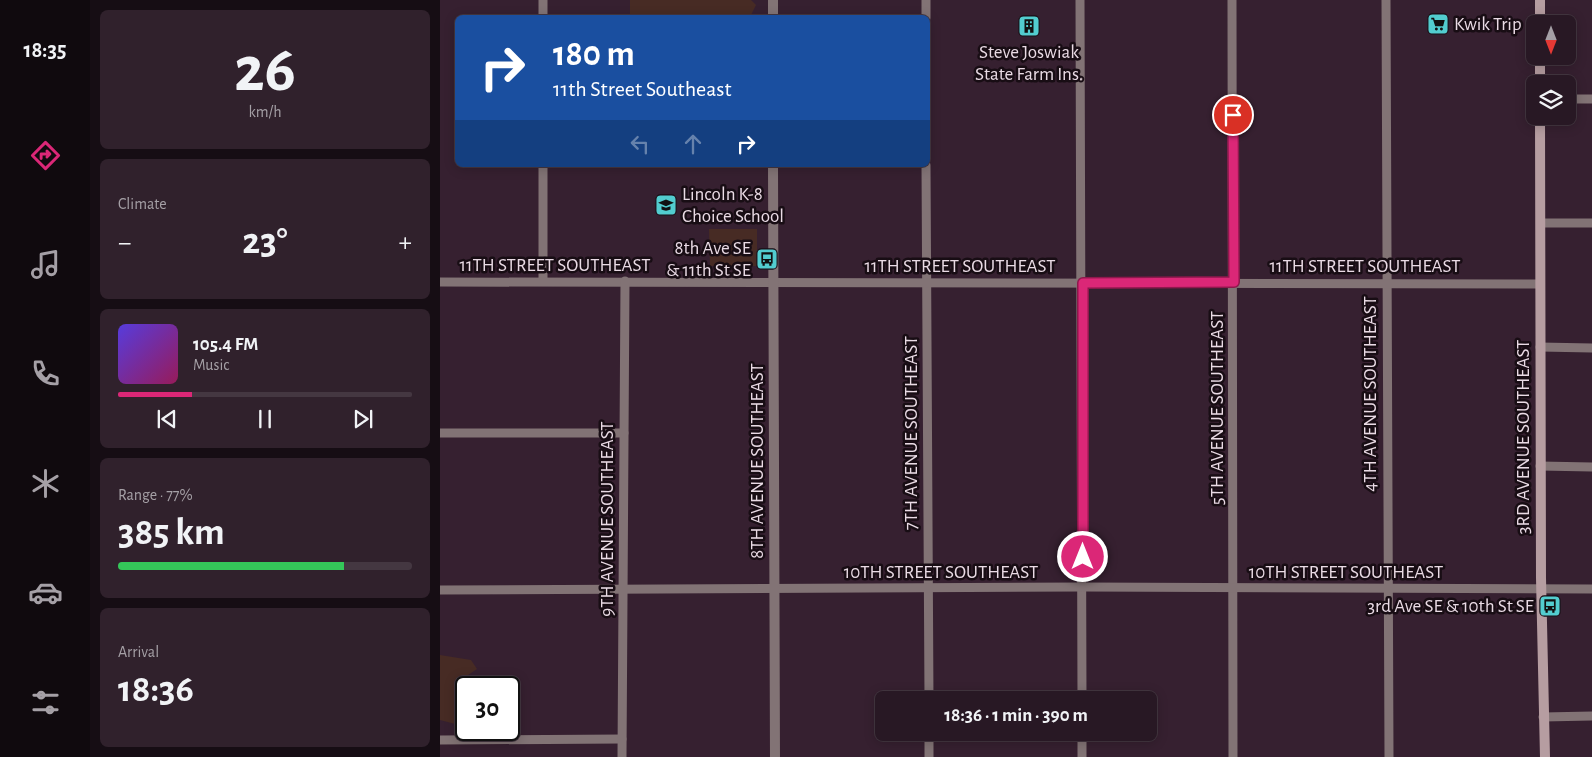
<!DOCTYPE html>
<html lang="en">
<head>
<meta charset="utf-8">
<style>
	:root { --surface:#281824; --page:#30212c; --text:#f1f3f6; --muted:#a5a0a6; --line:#443741; --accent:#db2777 }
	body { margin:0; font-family:"Alegreya Sans",sans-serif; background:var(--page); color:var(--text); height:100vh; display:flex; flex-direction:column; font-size:19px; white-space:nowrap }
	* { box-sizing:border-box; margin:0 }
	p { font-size:16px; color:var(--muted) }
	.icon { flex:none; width:28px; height:28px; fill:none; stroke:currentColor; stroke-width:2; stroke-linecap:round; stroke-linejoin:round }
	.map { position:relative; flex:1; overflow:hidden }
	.panel { display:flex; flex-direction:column; gap:10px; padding:10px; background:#160d14; width:350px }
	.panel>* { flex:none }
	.banner { position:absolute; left:15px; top:15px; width:475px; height:152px; border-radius:8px; box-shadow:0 2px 12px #0003,0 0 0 1px var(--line); background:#1a4fa0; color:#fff; overflow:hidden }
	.needle { width:32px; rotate:180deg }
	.fabs { position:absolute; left:1086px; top:15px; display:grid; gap:10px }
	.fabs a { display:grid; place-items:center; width:50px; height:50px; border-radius:8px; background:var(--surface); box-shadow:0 2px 12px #0003,0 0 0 1px var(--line); font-size:25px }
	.speed { position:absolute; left:15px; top:676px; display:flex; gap:10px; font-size:25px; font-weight:700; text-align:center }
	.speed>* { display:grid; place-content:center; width:65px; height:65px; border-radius:50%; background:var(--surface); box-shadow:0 2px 12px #0003,0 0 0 1px var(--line); line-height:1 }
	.speed .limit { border:2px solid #111; border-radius:8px; background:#fff; color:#111 }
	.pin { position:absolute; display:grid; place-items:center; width:42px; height:42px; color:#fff; margin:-21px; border:2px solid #fff; border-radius:50%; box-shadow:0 1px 5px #0007 }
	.me { position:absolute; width:55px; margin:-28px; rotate:0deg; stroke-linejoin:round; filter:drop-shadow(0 0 4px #0008) }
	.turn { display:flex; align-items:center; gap:18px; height:105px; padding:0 15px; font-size:22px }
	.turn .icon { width:65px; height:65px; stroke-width:2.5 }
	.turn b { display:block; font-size:35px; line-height:42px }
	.lanes { display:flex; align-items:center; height:48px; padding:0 15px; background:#0003; justify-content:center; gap:25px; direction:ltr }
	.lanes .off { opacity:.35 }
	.big { font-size:38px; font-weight:700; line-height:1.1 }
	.panel .tile { flex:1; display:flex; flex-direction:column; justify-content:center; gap:8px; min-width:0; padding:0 18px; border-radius:8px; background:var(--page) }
	.panel .dial { align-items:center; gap:0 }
	.dial b { font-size:65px; line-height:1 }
	.song { display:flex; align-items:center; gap:15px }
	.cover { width:60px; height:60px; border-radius:8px; background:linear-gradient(135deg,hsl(250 70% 55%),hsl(330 70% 35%)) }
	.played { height:5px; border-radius:2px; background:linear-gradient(90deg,var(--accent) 25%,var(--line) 25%) }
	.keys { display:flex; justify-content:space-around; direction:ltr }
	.heat { display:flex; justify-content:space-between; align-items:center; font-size:28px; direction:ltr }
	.charge { height:8px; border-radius:4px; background:linear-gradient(90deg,#34c759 77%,var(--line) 0) }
	.trip { position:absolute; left:435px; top:691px; width:282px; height:50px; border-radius:8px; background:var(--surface); box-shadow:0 2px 12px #0003,0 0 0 1px var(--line); font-weight:700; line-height:50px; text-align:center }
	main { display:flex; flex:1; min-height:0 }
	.menu { display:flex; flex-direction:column; width:90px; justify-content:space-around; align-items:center; background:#100a0e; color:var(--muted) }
	.menu .icon { width:35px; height:35px }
	.menu .selected { color:var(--accent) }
	.menu b { font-size:22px; color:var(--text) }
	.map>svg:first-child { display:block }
	.green { fill:#472b24 }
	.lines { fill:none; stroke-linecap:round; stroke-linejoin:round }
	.minor { stroke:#827375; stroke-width:9 }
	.tertiary { stroke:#827375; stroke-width:10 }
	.secondary { stroke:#b69da1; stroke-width:10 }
	.route-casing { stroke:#8e194d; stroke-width:12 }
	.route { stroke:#db2777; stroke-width:9 }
	.labels { text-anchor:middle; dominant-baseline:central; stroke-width:5; stroke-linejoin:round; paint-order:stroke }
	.poi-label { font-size:19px; fill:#eadbe5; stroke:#180d14; text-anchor:start }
	.street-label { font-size:19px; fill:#eadbe5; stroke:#180d14 }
</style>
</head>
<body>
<main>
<nav class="menu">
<b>18:35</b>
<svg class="icon selected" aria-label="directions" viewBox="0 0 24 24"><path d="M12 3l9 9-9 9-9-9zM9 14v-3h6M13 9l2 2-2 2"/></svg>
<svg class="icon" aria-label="music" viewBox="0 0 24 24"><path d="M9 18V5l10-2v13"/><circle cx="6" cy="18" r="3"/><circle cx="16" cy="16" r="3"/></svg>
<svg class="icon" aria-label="phone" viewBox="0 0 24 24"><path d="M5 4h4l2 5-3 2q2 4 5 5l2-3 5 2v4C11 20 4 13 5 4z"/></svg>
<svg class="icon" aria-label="climate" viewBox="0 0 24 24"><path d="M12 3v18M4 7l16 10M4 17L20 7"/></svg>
<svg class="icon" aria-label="car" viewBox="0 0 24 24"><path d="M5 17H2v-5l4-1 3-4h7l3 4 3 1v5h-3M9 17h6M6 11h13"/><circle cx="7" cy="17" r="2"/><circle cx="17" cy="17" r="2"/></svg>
<svg class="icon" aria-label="filters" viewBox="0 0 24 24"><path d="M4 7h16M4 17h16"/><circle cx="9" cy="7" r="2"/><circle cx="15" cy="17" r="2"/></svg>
</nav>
<section class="panel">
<div class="tile dial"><b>26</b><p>km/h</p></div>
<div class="tile"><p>Climate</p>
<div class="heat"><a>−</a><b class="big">23°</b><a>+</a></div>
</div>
<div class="tile">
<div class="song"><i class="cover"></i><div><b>105.4 FM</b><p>Music</p></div></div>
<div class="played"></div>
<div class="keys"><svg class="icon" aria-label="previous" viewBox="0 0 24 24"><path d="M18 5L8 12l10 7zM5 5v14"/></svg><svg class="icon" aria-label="pause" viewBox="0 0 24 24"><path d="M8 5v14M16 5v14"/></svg><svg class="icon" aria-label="next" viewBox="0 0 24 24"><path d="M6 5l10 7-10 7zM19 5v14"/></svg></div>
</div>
<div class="tile"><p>Range · 77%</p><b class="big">385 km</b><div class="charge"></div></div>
<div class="tile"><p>Arrival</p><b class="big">18:36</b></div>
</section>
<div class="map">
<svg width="1152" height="757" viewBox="0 0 1152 757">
	<rect width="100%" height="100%" fill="#362030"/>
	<!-- green -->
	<g class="green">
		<path d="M190,0H311L316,5L310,17L190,18Z"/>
		<path d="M269,229H317V266H270Z"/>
		<path d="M0,655L31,660L37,669L28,675L19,676L15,682C17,697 26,701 26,717L19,725L0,720Z"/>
	</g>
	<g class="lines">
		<!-- minor -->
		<g class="minor">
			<path d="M486,0V18"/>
			<path d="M640,0L642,700"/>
			<path d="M792,0L793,757"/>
			<path d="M946,0L949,757"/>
			<path d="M103,18V0"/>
			<path d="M1128,99H1152"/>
			<path d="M486,165L489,700"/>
			<path d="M1101,223H1152"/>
			<path d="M103,281V165"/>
			<path d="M0,282L1100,284"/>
			<path d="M1100,347L1152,348"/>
			<path d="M0,433H184"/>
			<path d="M1100,466L1152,467"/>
			<path d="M0,590L643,587L1152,589"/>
			<path d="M1103,717L1152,716"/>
			<path d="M489,732V757"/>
			<path d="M0,740L182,739"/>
			<path d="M182,757L185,281"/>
			<path d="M642,757V732"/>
		</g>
		<!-- tertiary -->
		<g class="tertiary">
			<path d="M333,18V0"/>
			<path d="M333,165L335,757"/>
		</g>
		<!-- secondary -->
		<g class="secondary">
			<path d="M1100,0V24"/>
			<path d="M1100,56V84"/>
			<path d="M1100,116L1101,578L1105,757"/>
		</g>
	</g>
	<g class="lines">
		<!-- route casing -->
		<g class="route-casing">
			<path id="route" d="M643,557V283L794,282L793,115"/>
		</g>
		<!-- route -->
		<use href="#route" class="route"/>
	</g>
	<!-- icons -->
	<defs>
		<g id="supermarket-square" transform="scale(1.125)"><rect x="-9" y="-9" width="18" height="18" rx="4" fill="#52cdcf" stroke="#180d14"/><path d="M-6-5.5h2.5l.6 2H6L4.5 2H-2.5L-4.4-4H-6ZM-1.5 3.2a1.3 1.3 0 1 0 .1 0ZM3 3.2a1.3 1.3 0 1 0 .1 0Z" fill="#111"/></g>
		<g id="building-square" transform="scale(1.125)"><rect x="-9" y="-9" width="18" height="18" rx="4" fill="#52cdcf" stroke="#180d14"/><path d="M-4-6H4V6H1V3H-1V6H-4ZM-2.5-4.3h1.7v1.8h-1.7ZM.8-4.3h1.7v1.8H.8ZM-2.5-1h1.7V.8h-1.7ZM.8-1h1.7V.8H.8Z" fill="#111"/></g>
		<g id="school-square" transform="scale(1.125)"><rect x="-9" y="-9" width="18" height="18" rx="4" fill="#52cdcf" stroke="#180d14"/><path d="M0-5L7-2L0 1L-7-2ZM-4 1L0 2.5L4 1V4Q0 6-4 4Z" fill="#111"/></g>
		<g id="bus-square" transform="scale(1.125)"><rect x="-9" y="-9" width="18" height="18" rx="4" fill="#52cdcf" stroke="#180d14"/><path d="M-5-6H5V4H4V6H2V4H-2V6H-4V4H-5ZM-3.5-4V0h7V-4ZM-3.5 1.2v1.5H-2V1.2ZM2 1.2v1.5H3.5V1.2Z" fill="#111"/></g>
	</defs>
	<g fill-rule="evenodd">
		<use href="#supermarket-square" x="998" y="24"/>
		<use href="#building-square" x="589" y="26"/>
		<use href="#school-square" x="226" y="205"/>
		<use href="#bus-square" x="327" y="259"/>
		<use href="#bus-square" x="1110" y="606"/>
	</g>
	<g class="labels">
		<!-- poi labels -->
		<g class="poi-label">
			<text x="1014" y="24">Kwik Trip</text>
			<text x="589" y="52" text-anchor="middle">Steve Joswiak<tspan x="589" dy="22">State Farm Ins.</tspan></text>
			<text x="242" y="194">Lincoln K-8<tspan x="242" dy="22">Choice School</tspan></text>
			<text x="311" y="248" text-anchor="end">8th Ave SE<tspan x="311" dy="22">&amp; 11th St SE</tspan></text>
			<text x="1094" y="606" text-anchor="end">3rd Ave SE &amp; 10th St SE</text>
		</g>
		<!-- street labels -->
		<g class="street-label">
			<text x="115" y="265">11TH STREET SOUTHEAST</text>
			<text x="520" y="266">11TH STREET SOUTHEAST</text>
			<text x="925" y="266">11TH STREET SOUTHEAST</text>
			<text transform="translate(930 394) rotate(-90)">4TH AVENUE SOUTHEAST</text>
			<text transform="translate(777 408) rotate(-90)">5TH AVENUE SOUTHEAST</text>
			<text transform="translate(471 433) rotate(-90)">7TH AVENUE SOUTHEAST</text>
			<text transform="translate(1083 437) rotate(-90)">3RD AVENUE SOUTHEAST</text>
			<text transform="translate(317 461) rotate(-90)">8TH AVENUE SOUTHEAST</text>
			<text transform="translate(167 519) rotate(-90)">9TH AVENUE SOUTHEAST</text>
			<text x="501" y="572">10TH STREET SOUTHEAST</text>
			<text x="906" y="572">10TH STREET SOUTHEAST</text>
		</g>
	</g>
</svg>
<div class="fabs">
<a><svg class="needle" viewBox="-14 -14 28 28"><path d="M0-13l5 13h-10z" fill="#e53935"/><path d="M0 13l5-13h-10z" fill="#a5a0a6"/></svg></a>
<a><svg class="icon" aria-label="layers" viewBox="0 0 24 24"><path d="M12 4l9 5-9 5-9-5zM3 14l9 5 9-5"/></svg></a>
</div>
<div class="speed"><div class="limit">30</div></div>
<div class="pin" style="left:793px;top:115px;background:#d93025"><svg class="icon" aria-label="arrive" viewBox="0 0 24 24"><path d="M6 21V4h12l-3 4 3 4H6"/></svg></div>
<svg class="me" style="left:643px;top:557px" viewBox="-20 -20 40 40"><circle r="17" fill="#db2777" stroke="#fff" stroke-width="3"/><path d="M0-11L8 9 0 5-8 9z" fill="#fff"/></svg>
<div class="trip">18:36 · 1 min · 390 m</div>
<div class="banner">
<div class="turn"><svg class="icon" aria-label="right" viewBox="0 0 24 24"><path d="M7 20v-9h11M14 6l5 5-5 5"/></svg><div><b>180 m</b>11th Street Southeast</div></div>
<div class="lanes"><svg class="icon off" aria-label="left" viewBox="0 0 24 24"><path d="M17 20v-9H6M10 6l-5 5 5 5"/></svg><svg class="icon off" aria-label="ahead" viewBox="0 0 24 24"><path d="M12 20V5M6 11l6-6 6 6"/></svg><svg class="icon" aria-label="right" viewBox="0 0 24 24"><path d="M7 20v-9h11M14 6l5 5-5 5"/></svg></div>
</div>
</div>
</main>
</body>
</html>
